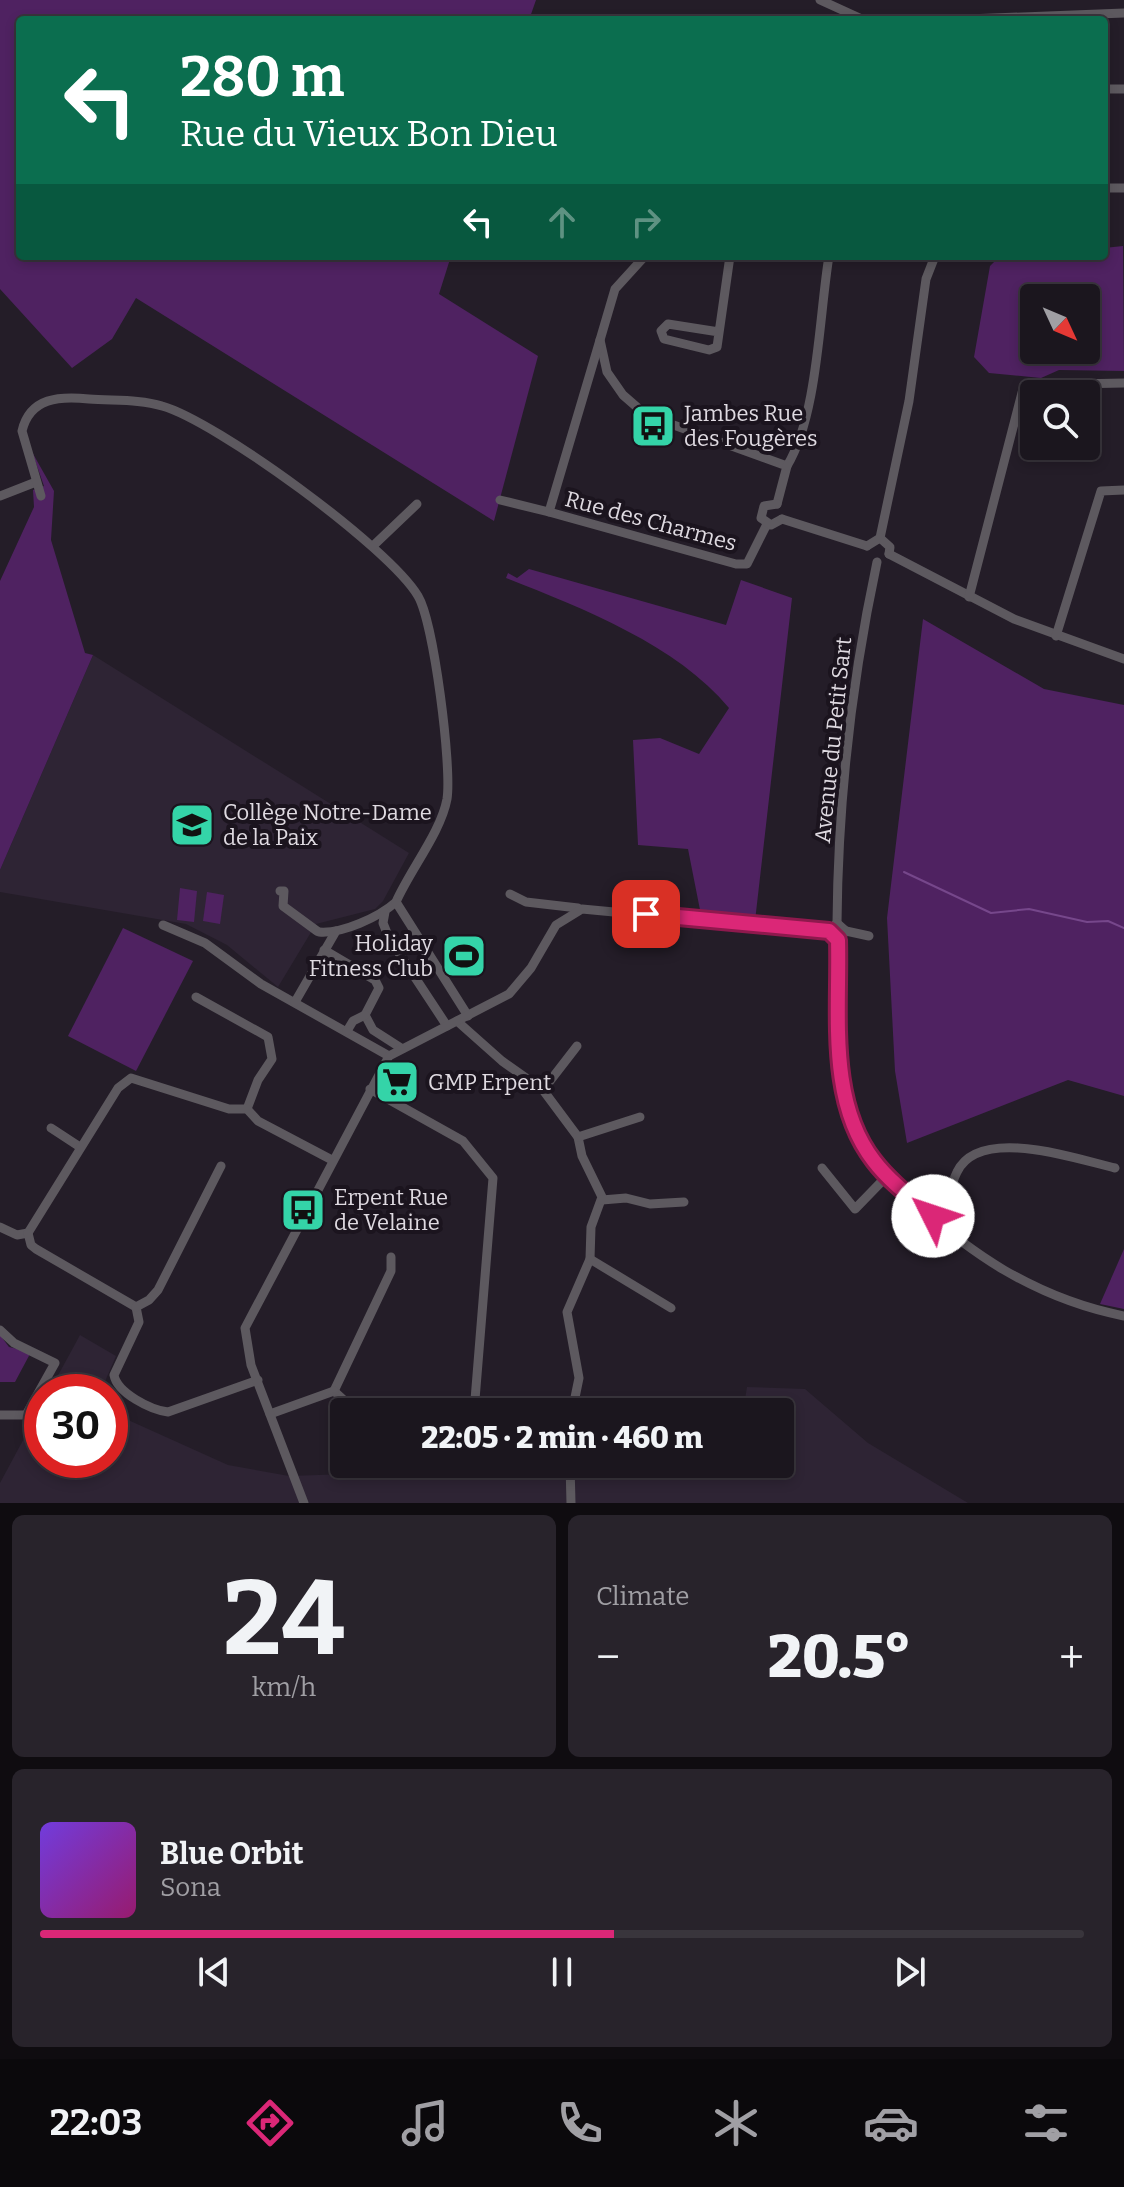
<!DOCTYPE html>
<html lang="en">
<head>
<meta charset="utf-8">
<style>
	:root { --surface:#1b161e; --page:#28232b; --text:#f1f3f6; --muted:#a09fa4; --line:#39353c; --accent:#db2777 }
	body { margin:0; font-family:Bitter,serif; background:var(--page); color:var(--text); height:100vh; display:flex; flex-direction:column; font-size:30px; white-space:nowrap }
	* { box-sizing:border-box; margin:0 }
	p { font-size:26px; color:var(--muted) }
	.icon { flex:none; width:44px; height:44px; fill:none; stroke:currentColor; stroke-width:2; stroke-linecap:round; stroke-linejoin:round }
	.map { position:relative; height:1503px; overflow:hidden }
	.sheet { display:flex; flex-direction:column; gap:12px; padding:12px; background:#0f0c10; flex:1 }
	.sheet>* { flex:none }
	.top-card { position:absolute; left:16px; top:16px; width:1092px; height:244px; border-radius:8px; box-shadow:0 4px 12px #0003,0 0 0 2px var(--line); background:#0b6e4f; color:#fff; overflow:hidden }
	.needle { width:52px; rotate:134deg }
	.controls { position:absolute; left:1020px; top:284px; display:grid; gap:16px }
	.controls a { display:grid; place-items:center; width:80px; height:80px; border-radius:8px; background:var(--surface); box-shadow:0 4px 12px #0003,0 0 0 2px var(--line); font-size:40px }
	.speed { position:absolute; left:24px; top:1374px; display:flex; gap:16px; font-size:40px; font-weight:700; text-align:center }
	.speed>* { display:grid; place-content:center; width:104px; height:104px; border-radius:50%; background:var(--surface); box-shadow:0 4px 12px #0003,0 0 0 2px var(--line); line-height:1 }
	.speed .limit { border:12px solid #d22; background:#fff; color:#111 }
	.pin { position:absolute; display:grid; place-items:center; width:68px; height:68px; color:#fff; margin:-34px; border-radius:16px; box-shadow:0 4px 12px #0006 }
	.me { position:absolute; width:88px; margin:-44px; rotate:311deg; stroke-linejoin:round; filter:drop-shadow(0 0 6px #0008) }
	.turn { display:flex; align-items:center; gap:28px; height:168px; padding:0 32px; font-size:36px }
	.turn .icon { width:104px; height:104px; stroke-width:2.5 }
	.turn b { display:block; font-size:56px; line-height:68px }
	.lanes { display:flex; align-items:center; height:76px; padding:0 32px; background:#0003; justify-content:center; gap:40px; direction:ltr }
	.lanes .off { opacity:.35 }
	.big { font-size:60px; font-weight:800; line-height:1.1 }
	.sheet .tile { flex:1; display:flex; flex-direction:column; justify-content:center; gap:12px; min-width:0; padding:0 28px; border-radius:12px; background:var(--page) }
	.sheet .dial { align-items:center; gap:0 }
	.dial b { font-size:104px; line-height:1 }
	.song { display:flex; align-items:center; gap:24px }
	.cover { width:96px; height:96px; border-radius:12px; background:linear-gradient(135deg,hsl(260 70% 55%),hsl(320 70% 35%)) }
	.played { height:8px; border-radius:4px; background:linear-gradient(90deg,var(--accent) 55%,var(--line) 55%) }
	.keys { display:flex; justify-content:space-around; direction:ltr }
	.heat { display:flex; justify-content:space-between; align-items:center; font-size:44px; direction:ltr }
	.sheet .tiles { flex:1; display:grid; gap:12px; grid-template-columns:1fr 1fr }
	.tile:last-child { grid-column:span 2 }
	.trip { position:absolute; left:330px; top:1398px; width:464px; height:80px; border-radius:8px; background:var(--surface); box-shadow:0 4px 12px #0003,0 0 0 2px var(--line); font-weight:800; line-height:80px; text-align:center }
	.menu { display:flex; height:128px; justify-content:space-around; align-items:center; background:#0b090c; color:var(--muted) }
	.menu .icon { width:56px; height:56px }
	.menu .selected { color:var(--accent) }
	.menu b { font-size:36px; color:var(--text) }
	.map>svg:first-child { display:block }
	.built { fill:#2e2434 }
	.green { fill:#4f2261; fill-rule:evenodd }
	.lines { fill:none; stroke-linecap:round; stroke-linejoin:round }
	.stream { stroke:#76478b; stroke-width:2 }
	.street { stroke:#5d595f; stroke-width:9 }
	.route-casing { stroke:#8e194d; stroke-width:20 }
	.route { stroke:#db2777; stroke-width:14 }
	.labels { text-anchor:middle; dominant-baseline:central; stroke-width:8; stroke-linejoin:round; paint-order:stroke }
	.poi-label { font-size:22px; fill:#dfdae1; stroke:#1b141e; text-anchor:start }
	.street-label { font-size:22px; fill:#dfdae1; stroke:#1b141e }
</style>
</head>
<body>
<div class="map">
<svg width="1124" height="1503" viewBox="0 0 1124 1503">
	<rect width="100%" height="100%" fill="#241d28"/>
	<!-- built -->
	<g class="built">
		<path d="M93,655L409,853L383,901L375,909L316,924L278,987L227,945L186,924L0,892V870Z"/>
		<path d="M80,1335L116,1356L103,1386L124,1400L117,1415L228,1465L289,1476L522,1468L618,1470L620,1464H703V1468L714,1469L717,1464H780V1412H743L747,1387L805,1389L868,1443L968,1503H0V1483L42,1405V1460H110V1392H49Z"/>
	</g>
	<!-- green -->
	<g class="green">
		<path d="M0,0H536L529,20H20V256H451L439,294L538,356L494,521L136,298L112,339L72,368L0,289Z"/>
		<path d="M1123,246L1124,371L1059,370L1041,378L989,373L974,357L990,266L1000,256H1104V248ZM1034,298H1086V350H1034Z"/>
		<path d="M32,452L54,491L51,540L85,653L93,655L0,870V581L34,507L33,490L44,486Z"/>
		<path d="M529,569L726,625L741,580L792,598L755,921L701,915L688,849L638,845L633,740L660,738L699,754L729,708C677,645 582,608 506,578L508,573L517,578Z"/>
		<path d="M923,619L1044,689L1124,705V1096L1068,1080L907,1143L895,1071L887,918Z"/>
		<path d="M180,888L197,891L194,922L177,920Z"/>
		<path d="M207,892L224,895L220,924L203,921Z"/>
		<path d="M123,928L193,961L136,1071L68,1036Z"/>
		<path d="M1124,1249V1309L1100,1304Z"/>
		<path d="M0,1335L9,1347L31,1352L15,1382H0Z"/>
	</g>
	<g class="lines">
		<!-- stream -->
		<path class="stream" d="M904,872L991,913L1029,909L1087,922L1108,921L1124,928"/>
		<!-- street -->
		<g class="street">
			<path d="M820,0L864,20"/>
			<path d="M942,20L1124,13"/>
			<path d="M1104,89H1124"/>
			<path d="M1104,188H1124"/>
			<path d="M645,256L615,289L600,340L607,372L623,395L646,415L787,466L777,504"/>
			<path d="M719,332L668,324L661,331L664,339L709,350L717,347L730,256"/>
			<path d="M600,340L549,512L736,564H747L767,524"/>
			<path d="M787,466C818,415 819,316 829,256"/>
			<path d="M0,496L36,482"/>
			<path d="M41,496L22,431C30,397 60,396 89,399C112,401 140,399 162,406C216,421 389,547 418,596C434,623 452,767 447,799C441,832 410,870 396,902C379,917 342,934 319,932"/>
			<path d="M500,500L549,512"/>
			<path d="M777,504L764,506L761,518L771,525L782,519"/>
			<path d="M782,519L867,546"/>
			<path d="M880,538L909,401L926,279L935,256"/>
			<path d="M374,545L417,504"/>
			<path d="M867,546L880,538L890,547L889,554"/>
			<path d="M889,554L1014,619L1124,659"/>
			<path d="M969,597L1024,385L1124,383"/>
			<path d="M1056,636L1101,491L1124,490"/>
			<path d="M280,891H284L283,906L317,931"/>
			<path d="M510,894L526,902L578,908"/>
			<path d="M396,902L468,1016"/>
			<path d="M385,912L383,923L389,938L447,1026"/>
			<path d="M837,923C838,803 852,679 877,562"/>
			<path d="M837,923L846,931L838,940"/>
			<path d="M163,925L205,943L261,984L389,1056"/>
			<path d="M846,931L869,936"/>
			<path d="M838,940C839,1002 834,1068 854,1128C870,1174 962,1245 1004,1270C1040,1291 1083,1308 1124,1316"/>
			<path d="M324,950L375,980L379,988L365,1015L373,1030L401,1048"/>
			<path d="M196,997L268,1037L272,1059L258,1080L247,1109"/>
			<path d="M295,1002L336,931"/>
			<path d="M457,1021L502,1061L543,1090L578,1137L582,1156L602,1197L591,1227L590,1259L567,1312L579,1378L572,1412"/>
			<path d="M347,1031L353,1021L365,1015"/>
			<path d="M370,1089L463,1141L493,1178L474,1412"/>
			<path d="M543,1090L577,1046"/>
			<path d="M51,1128L80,1147"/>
			<path d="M578,1137L640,1117"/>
			<path d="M822,1168L855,1209L887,1176"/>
			<path d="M602,1200L626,1198L650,1204L684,1202"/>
			<path d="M0,1227L17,1235L28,1233"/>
			<path d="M946,1227C948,1209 949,1188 957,1172C979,1125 1077,1159 1115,1168"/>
			<path d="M28,1233L118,1088L131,1078L229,1109H247L258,1121L332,1160"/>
			<path d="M28,1233L31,1245L36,1249L136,1307L139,1322L114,1375C117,1393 151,1410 168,1412L258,1380"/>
			<path d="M590,1259L671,1308"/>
			<path d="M136,1307L149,1300L158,1290L221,1166"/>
			<path d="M0,1330L14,1343L55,1363L26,1415H0"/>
			<path d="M334,1391L391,1271V1257"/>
			<path d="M334,1391L357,1412"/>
			<path d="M270,1414L334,1391"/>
			<path d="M570,1464L571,1503"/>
			<path d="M304,1503L251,1365L245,1328L389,1056L509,994L531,968L556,925L582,909L816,931H829L837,923"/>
		</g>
	</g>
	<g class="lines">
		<!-- route casing -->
		<g class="route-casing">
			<path id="route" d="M646,914L829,931L838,940C840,1012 827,1101 874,1161C890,1182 913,1199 933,1216"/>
		</g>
		<!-- route -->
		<use href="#route" class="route"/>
	</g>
	<!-- icons -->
	<defs>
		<g id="bus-square" transform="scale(2.3)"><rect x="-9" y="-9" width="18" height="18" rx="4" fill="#34d4a8" stroke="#1b141e"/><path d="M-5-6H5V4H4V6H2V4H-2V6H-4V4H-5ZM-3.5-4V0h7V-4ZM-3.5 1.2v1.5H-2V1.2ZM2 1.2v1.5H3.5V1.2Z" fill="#111"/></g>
		<g id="school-square" transform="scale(2.3)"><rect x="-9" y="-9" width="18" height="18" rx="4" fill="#34d4a8" stroke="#1b141e"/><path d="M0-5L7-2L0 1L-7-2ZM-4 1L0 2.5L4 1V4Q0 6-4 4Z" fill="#111"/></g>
		<g id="stadium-square" transform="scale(2.3)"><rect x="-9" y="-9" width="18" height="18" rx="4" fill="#34d4a8" stroke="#1b141e"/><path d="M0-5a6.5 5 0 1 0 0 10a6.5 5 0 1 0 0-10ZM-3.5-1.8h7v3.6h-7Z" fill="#111"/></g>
		<g id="supermarket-square" transform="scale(2.3)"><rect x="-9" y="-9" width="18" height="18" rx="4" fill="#34d4a8" stroke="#1b141e"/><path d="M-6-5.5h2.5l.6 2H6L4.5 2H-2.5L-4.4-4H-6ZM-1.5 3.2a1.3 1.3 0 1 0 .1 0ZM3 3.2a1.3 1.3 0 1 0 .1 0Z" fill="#111"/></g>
	</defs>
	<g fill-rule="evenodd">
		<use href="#bus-square" x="653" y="426"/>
		<use href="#school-square" x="192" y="825"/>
		<use href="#stadium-square" x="464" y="956"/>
		<use href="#supermarket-square" x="397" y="1082"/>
		<use href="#bus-square" x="303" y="1210"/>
	</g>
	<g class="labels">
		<!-- poi labels -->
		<g class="poi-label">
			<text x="684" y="413">Jambes Rue<tspan x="684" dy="25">des Fougères</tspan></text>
			<text x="223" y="812">Collège Notre-Dame<tspan x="223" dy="25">de la Paix</tspan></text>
			<text x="433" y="943" text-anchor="end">Holiday<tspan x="433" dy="25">Fitness Club</tspan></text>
			<text x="428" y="1082">GMP Erpent</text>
			<text x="334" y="1197">Erpent Rue<tspan x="334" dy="25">de Velaine</tspan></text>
		</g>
		<!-- street labels -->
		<g class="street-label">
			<text transform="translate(651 521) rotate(15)">Rue des Charmes</text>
			<text transform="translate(833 740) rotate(-84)">Avenue du Petit Sart</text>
		</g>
	</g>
</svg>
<div class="controls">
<a><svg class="needle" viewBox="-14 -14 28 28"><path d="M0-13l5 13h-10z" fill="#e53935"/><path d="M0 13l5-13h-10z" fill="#a09fa4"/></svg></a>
<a><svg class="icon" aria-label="search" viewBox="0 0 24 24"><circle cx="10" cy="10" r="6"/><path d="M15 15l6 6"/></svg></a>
</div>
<div class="speed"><div class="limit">30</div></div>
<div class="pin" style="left:646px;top:914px;background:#d93025"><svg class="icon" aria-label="arrive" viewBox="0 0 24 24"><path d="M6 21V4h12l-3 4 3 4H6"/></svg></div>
<svg class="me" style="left:933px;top:1216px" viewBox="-20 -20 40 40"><circle r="19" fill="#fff"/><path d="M0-13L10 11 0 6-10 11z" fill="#db2777"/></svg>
<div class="trip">22:05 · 2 min · 460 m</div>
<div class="top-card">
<div class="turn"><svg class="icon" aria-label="left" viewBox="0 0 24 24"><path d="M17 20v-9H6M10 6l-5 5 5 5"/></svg><div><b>280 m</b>Rue du Vieux Bon Dieu</div></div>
<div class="lanes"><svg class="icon" aria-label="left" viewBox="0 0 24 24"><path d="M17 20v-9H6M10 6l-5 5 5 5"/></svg><svg class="icon off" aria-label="ahead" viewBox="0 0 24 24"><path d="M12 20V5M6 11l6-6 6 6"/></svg><svg class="icon off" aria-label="right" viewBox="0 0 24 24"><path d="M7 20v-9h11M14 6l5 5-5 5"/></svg></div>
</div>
</div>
<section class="sheet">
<div class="tiles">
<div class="tile dial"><b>24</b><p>km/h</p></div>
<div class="tile"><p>Climate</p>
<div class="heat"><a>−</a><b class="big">20.5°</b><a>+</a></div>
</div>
<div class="tile">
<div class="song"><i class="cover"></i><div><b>Blue Orbit</b><p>Sona</p></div></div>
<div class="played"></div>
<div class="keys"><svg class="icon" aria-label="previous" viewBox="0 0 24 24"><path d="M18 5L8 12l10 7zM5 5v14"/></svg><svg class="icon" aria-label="pause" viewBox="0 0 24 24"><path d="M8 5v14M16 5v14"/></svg><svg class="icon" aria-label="next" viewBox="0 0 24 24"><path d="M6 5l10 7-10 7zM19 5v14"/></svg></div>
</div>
</div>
</section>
<nav class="menu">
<b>22:03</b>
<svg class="icon selected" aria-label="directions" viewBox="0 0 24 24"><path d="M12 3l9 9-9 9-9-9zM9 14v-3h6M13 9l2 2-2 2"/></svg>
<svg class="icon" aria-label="music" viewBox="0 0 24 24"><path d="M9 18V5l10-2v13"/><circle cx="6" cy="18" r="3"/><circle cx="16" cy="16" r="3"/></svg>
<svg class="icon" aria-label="phone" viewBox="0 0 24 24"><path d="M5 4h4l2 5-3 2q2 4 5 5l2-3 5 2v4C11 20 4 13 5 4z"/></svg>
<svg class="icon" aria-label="climate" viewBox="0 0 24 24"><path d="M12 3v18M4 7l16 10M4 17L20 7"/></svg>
<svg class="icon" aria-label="car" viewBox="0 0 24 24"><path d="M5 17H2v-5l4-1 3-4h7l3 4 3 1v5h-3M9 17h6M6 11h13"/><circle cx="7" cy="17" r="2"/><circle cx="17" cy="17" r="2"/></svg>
<svg class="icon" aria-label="filters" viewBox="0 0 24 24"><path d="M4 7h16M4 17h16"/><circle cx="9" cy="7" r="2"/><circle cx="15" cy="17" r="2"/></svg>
</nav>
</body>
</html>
